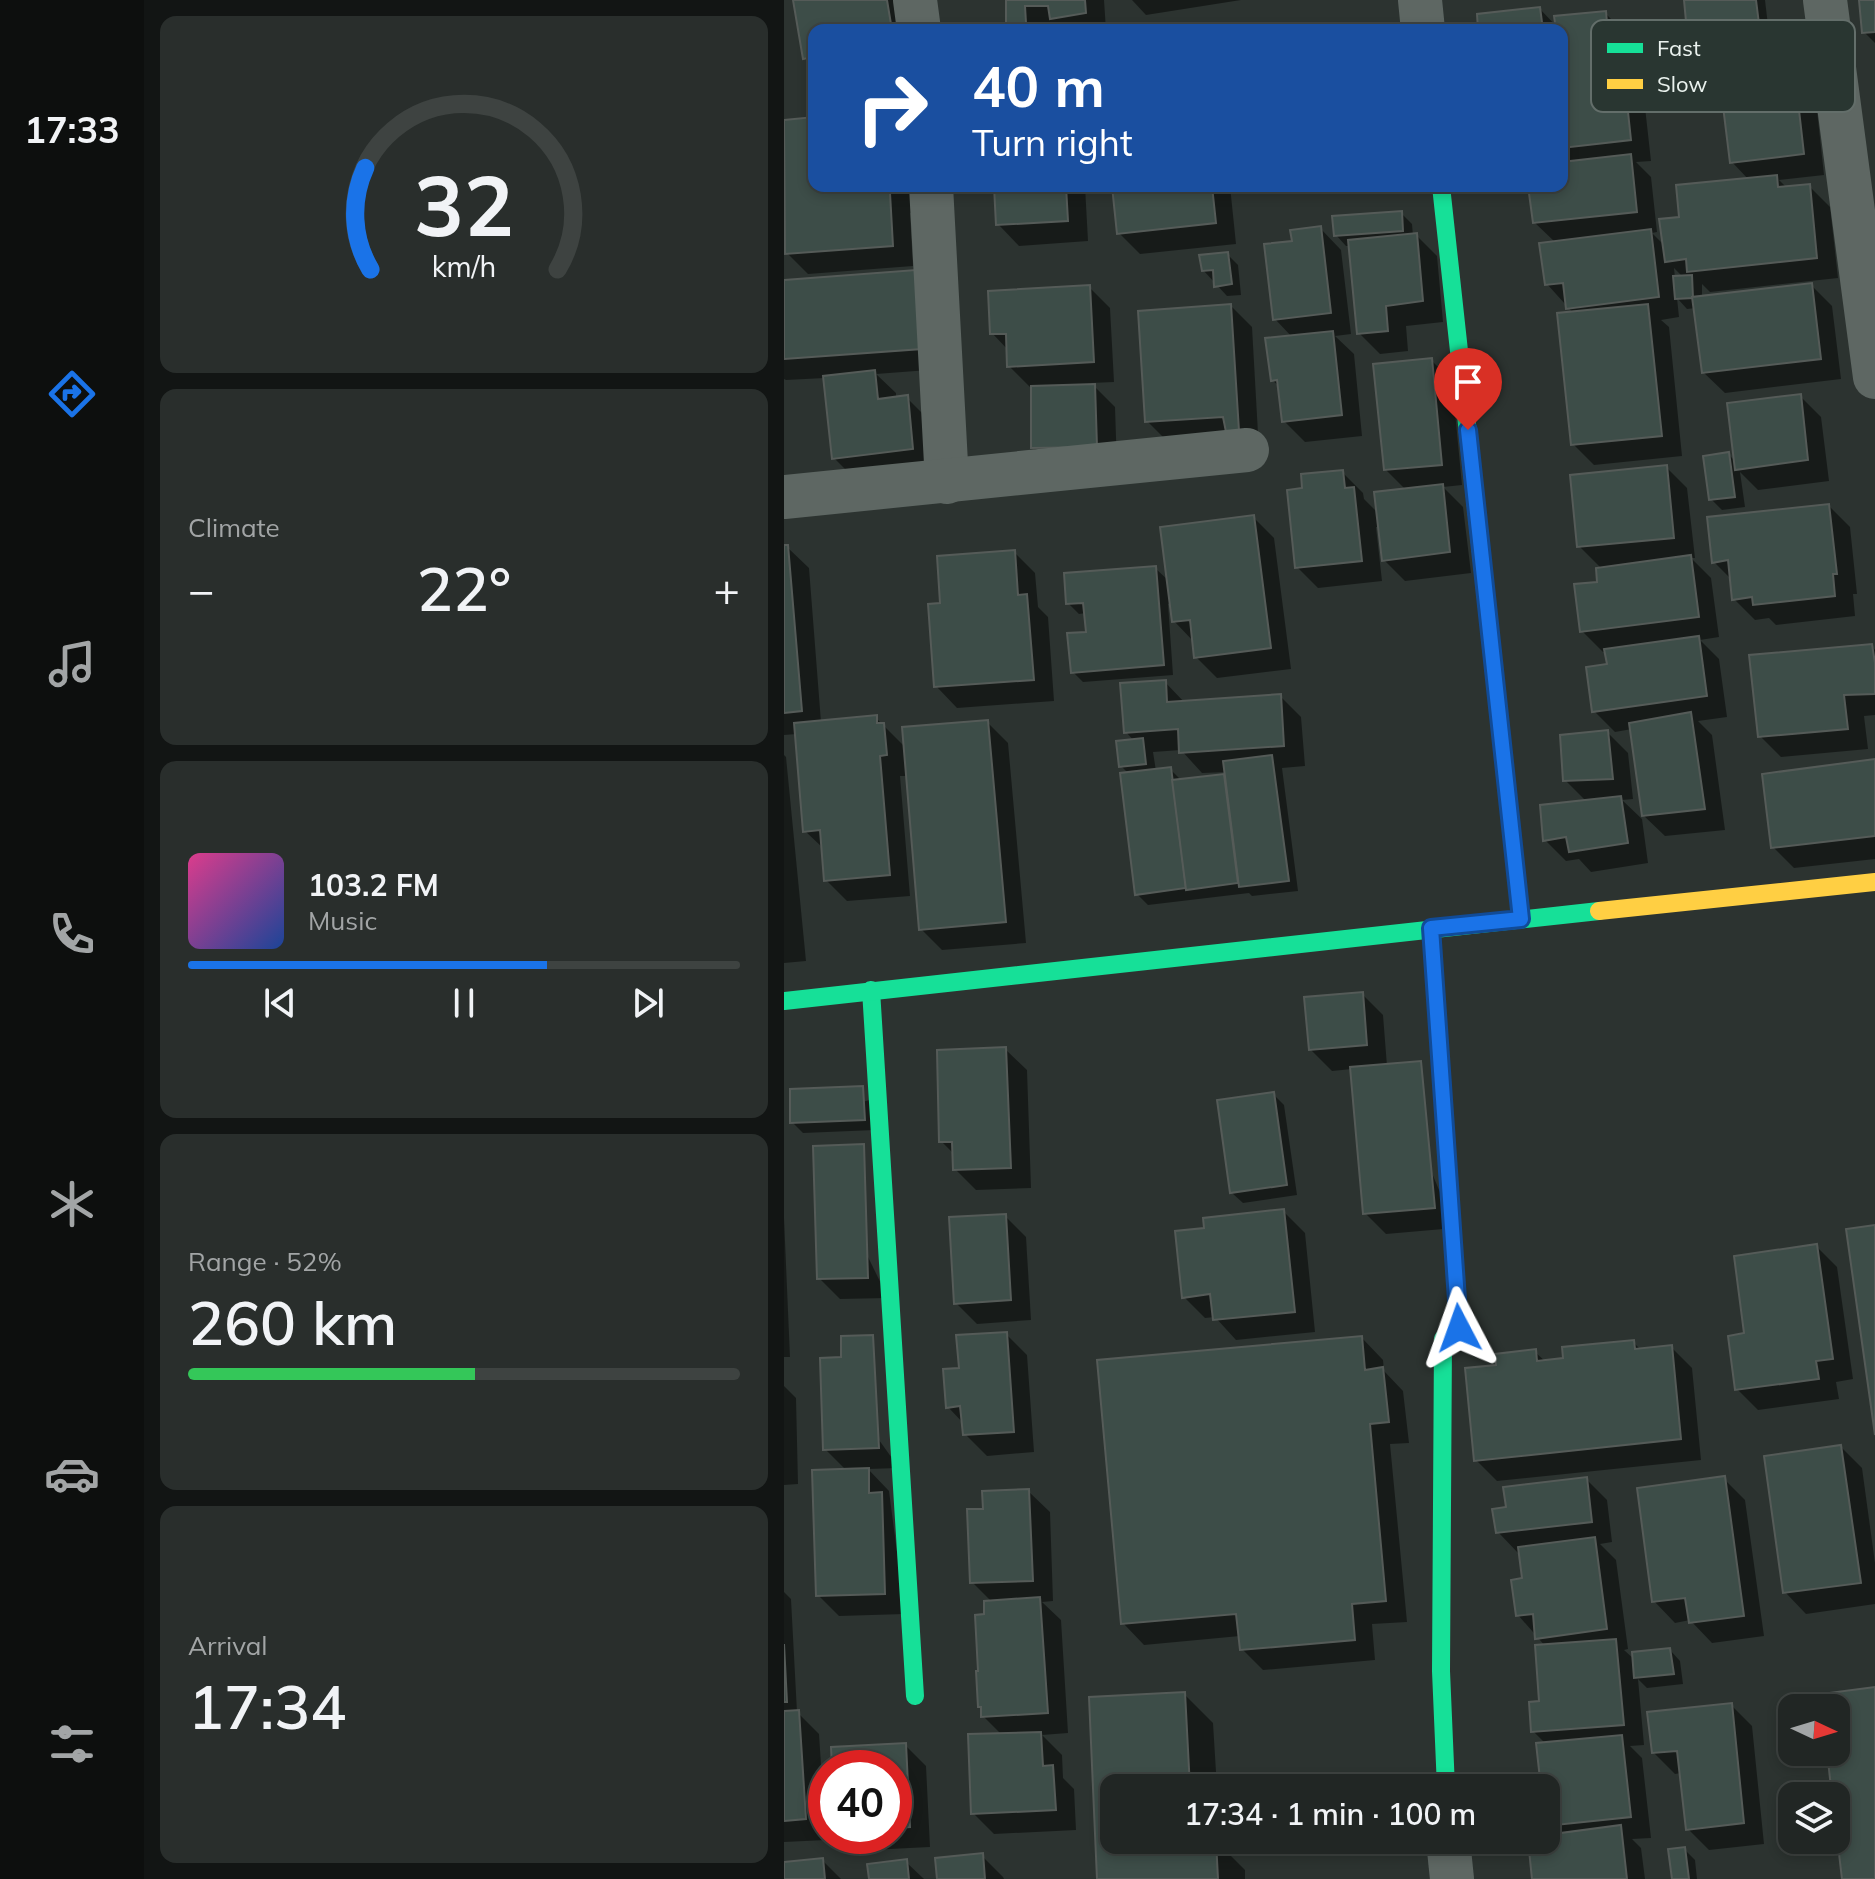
<!DOCTYPE html>
<html lang="en">
<head>
<meta charset="utf-8">
<style>
	:root { --surface:#212624; --page:#292e2c; --text:#f1f3f6; --muted:#a2a5a6; --line:#3e4341; --accent:#1a73e8 }
	body { margin:0; font-family:Mulish,sans-serif; background:var(--page); color:var(--text); height:100vh; display:flex; flex-direction:column; font-size:30px; white-space:nowrap }
	* { box-sizing:border-box; margin:0 }
	p { font-size:26px; color:var(--muted) }
	.icon { flex:none; width:44px; height:44px; fill:none; stroke:currentColor; stroke-width:2; stroke-linecap:round; stroke-linejoin:round }
	.map { position:relative; flex:1; overflow:hidden }
	.side { display:flex; flex-direction:column; gap:16px; padding:16px; background:#121514; width:640px }
	.side>* { flex:none }
	.top-card { position:absolute; left:24px; top:24px; width:760px; height:168px; border-radius:16px; box-shadow:0 4px 12px #0003,0 0 0 2px var(--line); background:#1a4fa0; color:#fff; overflow:hidden }
	.needle { width:52px; rotate:94deg }
	.controls { position:absolute; left:994px; top:1694px; display:grid; gap:16px }
	.controls a { display:grid; place-items:center; width:72px; height:72px; border-radius:16px; background:var(--surface); box-shadow:0 4px 12px #0003,0 0 0 2px var(--line); font-size:40px }
	.speed { position:absolute; left:24px; top:1750px; display:flex; gap:16px; font-size:40px; font-weight:700; text-align:center }
	.speed>* { display:grid; place-content:center; width:104px; height:104px; border-radius:50%; background:var(--surface); box-shadow:0 4px 12px #0003,0 0 0 2px var(--line); line-height:1 }
	.speed .limit { border:12px solid #d22; background:#fff; color:#111 }
	.pin { position:absolute; display:grid; place-items:center; width:68px; height:68px; color:#fff; margin:-82px -34px; border-radius:50% 50% 50% 0; rotate:-45deg; box-shadow:0 0 8px #0007 }
	.pin .icon { rotate:45deg }
	.me { position:absolute; width:88px; margin:-44px; rotate:356deg; stroke-linejoin:round; filter:drop-shadow(0 0 6px #0008) }
	.turn { display:flex; align-items:center; gap:28px; height:168px; padding:0 32px; font-size:36px }
	.turn .icon { width:104px; height:104px; stroke-width:2.5 }
	.turn b { display:block; font-size:56px; line-height:68px }
	.big { font-size:60px; font-weight:600; line-height:1.1 }
	.side .widget { flex:1; display:flex; flex-direction:column; justify-content:center; gap:12px; min-width:0; padding:0 28px; border-radius:16px; background:var(--page) }
	.side .dial { align-items:center; gap:0 }
	.dial svg { height:208px; overflow:visible; fill:none; stroke:var(--line); stroke-width:7; stroke-linecap:round; text-anchor:middle }
	.dial text { fill:var(--text); stroke:none }
	.song { display:flex; align-items:center; gap:24px }
	.cover { width:96px; height:96px; border-radius:12px; background:linear-gradient(135deg,hsl(330 70% 55%),hsl(220 70% 35%)) }
	.played { height:8px; border-radius:4px; background:linear-gradient(90deg,var(--accent) 65%,var(--line) 65%) }
	.keys { display:flex; justify-content:space-around; direction:ltr }
	.heat { display:flex; justify-content:space-between; align-items:center; font-size:44px; direction:ltr }
	.charge { height:12px; border-radius:6px; background:linear-gradient(90deg,#34c759 52%,var(--line) 0) }
	.trip { position:absolute; left:316px; top:1774px; width:460px; height:80px; border-radius:16px; background:var(--surface); box-shadow:0 4px 12px #0003,0 0 0 2px var(--line); font-weight:600; line-height:80px; text-align:center }
	main { display:flex; flex:1; min-height:0 }
	.tab-bar { display:flex; flex-direction:column; width:144px; justify-content:space-around; align-items:center; background:#0d0f0e; color:var(--muted) }
	.tab-bar .icon { width:56px; height:56px }
	.tab-bar .selected { color:var(--accent) }
	.tab-bar b { font-size:36px; color:var(--text) }
	.map>svg:first-child { display:block }
	.shadow { fill:#0007; fill-rule:evenodd }
	.building { fill:#3d4d48; stroke:#555b58; stroke-width:2 }
	.lines { fill:none; stroke-linecap:round; stroke-linejoin:round }
	.street { stroke:#5e6763; stroke-width:44 }
	.fast { stroke:#16e098; stroke-width:18 }
	.slow { stroke:#ffcf43; stroke-width:18 }
	.route-casing { stroke:#114b97; stroke-width:20 }
	.route { stroke:#1a73e8; stroke-width:14 }
	.key { fill:#293631; stroke:#636e6a; stroke-width:2 }
	.key-label { font-size:22px; fill:#eaf2ee }
</style>
</head>
<body>
<main>
<nav class="tab-bar">
<b>17:33</b>
<svg class="icon selected" aria-label="directions" viewBox="0 0 24 24"><path d="M12 3l9 9-9 9-9-9zM9 14v-3h6M13 9l2 2-2 2"/></svg>
<svg class="icon" aria-label="music" viewBox="0 0 24 24"><path d="M9 18V5l10-2v13"/><circle cx="6" cy="18" r="3"/><circle cx="16" cy="16" r="3"/></svg>
<svg class="icon" aria-label="phone" viewBox="0 0 24 24"><path d="M5 4h4l2 5-3 2q2 4 5 5l2-3 5 2v4C11 20 4 13 5 4z"/></svg>
<svg class="icon" aria-label="climate" viewBox="0 0 24 24"><path d="M12 3v18M4 7l16 10M4 17L20 7"/></svg>
<svg class="icon" aria-label="car" viewBox="0 0 24 24"><path d="M5 17H2v-5l4-1 3-4h7l3 4 3 1v5h-3M9 17h6M6 11h13"/><circle cx="7" cy="17" r="2"/><circle cx="17" cy="17" r="2"/></svg>
<svg class="icon" aria-label="filters" viewBox="0 0 24 24"><path d="M4 7h16M4 17h16"/><circle cx="9" cy="7" r="2"/><circle cx="15" cy="17" r="2"/></svg>
</nav>
<section class="side">
<div class="widget dial"><svg viewBox="0 0 100 80">
<path d="M14 69A42 42 0 1 1 86 69"/>
<path d="M14 69A42 42 0 0 1 12 30" stroke="#1a73e8"/>
<text x="50" y="56" font-size="32" font-weight="700">32</text>
<text x="50" y="72" font-size="11">km/h</text>
</svg></div>
<div class="widget"><p>Climate</p>
<div class="heat"><a>−</a><b class="big">22°</b><a>+</a></div>
</div>
<div class="widget">
<div class="song"><i class="cover"></i><div><b>103.2 FM</b><p>Music</p></div></div>
<div class="played"></div>
<div class="keys"><svg class="icon" aria-label="previous" viewBox="0 0 24 24"><path d="M18 5L8 12l10 7zM5 5v14"/></svg><svg class="icon" aria-label="pause" viewBox="0 0 24 24"><path d="M8 5v14M16 5v14"/></svg><svg class="icon" aria-label="next" viewBox="0 0 24 24"><path d="M6 5l10 7-10 7zM19 5v14"/></svg></div>
</div>
<div class="widget"><p>Range · 52%</p><b class="big">260 km</b><div class="charge"></div></div>
<div class="widget"><p>Arrival</p><b class="big">17:34</b></div>
</section>
<div class="map">
<svg width="1091" height="1879" viewBox="0 0 1091 1879">
	<rect width="100%" height="100%" fill="#2c3330"/>
	<!-- shadow -->
	<g class="shadow">
		<path d="M11,0H120L124,30H30V68L20,58Z"/>
		<path d="M224,0H320L322,30H280L276,26H261V30H228L224,26Z"/>
		<path d="M348,0H457L362,15Z"/>
		<path d="M902,0H981L985,34L916,42L905,31Z"/>
		<path d="M1077,0H1091V43L1080,32Z"/>
		<path d="M756,9L774,28L821,13L842,34L845,66L858,80L867,161L852,162L867,177L873,232L868,233L881,246L897,218L965,180L948,162L1006,43L1028,64L1040,175L995,180L1003,188L1025,186L1046,207L1054,278L926,292L918,284V298L1027,285L1048,306L1057,379L941,393L919,372L912,308L903,309L893,298L895,317L877,320L885,327L898,456L810,465L789,444L790,314L763,284L772,243L750,222L747,192L741,186H778V30H696ZM890,268L899,277L891,278Z"/>
		<path d="M30,119V186H147L149,211L126,213L129,266L24,274L3,253L0,219V122Z"/>
		<path d="M212,186H301L304,241L235,246L214,224Z"/>
		<path d="M330,186H446L452,244L356,254L335,233Z"/>
		<path d="M617,213L628,224L629,236L632,235L653,256L659,322L622,326L624,351L596,354L575,333L566,246H562L552,235Z"/>
		<path d="M536,228L557,250L567,334L551,336L570,354L578,436L521,442L500,421L496,387L488,380L508,337L491,319L510,243Z"/>
		<path d="M443,254L454,265L457,295L443,296L419,270Z"/>
		<path d="M132,272L158,369L92,374L112,393V399L123,398L144,419L149,469L71,479L50,458L41,378L2,380L0,379V282Z"/>
		<path d="M305,287L326,308L330,382L307,383L331,407L333,467L270,469L249,448V387H246L225,366V351L208,333Z"/>
		<path d="M447,306L468,327L475,451L384,442L363,421Z"/>
		<path d="M647,360L668,381L678,485L659,487L679,507L687,573L621,581L600,560L596,527H592L598,581L534,588L513,567L521,490L558,472L579,493L580,499L594,513L622,490L602,470Z"/>
		<path d="M1016,396L1037,417L1045,481L974,490L956,472L961,507L938,510L927,499L944,454L952,462Z"/>
		<path d="M882,467L903,488L911,558H907L927,578L935,637L916,640L935,659L943,717L914,721L928,735L941,830L881,836L859,815L848,729L831,732L810,711L825,666L823,651L819,652L798,631L815,583L818,569L795,546Z"/>
		<path d="M1045,506L1066,527L1073,594H1069L1071,616L992,625L985,618L971,620L950,599L948,580L930,562Z"/>
		<path d="M469,517L490,538L507,669L433,678L412,657L410,642L390,621L387,603L384,604L389,675L299,682L289,672L304,634L302,613L295,614L284,603L371,568L385,581Z"/>
		<path d="M0,547H3L25,568L37,722L92,718L122,748L203,722L224,743L242,943L158,950L137,929L124,776H116L126,896L63,901L42,880L40,849L21,831L13,734L0,735Z"/>
		<path d="M230,552L251,573L254,607L264,617L270,701L173,708L152,686L158,605Z"/>
		<path d="M1088,646L1091,650V715L1080,716L1084,749L997,757L976,736Z"/>
		<path d="M381,682L401,703L496,696L517,717L521,766L498,768L514,891L468,896L465,893L364,905L353,894L345,774L337,766L350,741L342,732ZM397,750L418,773L443,772V776L398,781L386,769L372,771L369,752Z"/>
		<path d="M823,732L844,753L849,799L838,800L858,819L864,863L807,872L795,859L782,861L761,840L803,802L781,780Z"/>
		<path d="M0,755L2,757L22,961L0,963Z"/>
		<path d="M1091,762V859L1010,868L989,847Z"/>
		<path d="M578,994L599,1015L603,1066L671,1228L602,1234L581,1213L568,1069L548,1071L527,1050Z"/>
		<path d="M221,1049L243,1070L247,1188L192,1190L171,1169L170,1154L157,1141Z"/>
		<path d="M489,1094L500,1105L513,1195L459,1203L448,1193Z"/>
		<path d="M89,1099L91,1130L19,1133L8,1122Z"/>
		<path d="M31,1148L104,1298L56,1299L35,1278Z"/>
		<path d="M499,1211L521,1233L531,1332L452,1340L431,1317L421,1318L400,1297L422,1230Z"/>
		<path d="M221,1216L242,1237L247,1320L193,1324L172,1303Z"/>
		<path d="M0,1218L6,1357H0Z"/>
		<path d="M1032,1246L1053,1267L1069,1379L1052,1382L1055,1399L974,1410L953,1389L963,1334Z"/>
		<path d="M222,1334L243,1355L250,1452L203,1456L181,1434L180,1424L164,1407L177,1370Z"/>
		<path d="M578,1338L599,1360L600,1371L619,1391L625,1443L606,1444L623,1622L588,1624L591,1660L479,1670L458,1649L456,1636L360,1645L339,1623Z"/>
		<path d="M849,1342L857,1350L887,1347L908,1368L917,1460L713,1481L692,1460L715,1367L751,1352L762,1362L781,1360Z"/>
		<path d="M38,1360L115,1468L84,1469L105,1491L121,1614L55,1616L34,1595L63,1471L41,1449Z"/>
		<path d="M0,1386L12,1398L14,1484L0,1485Z"/>
		<path d="M1057,1447L1078,1468L1091,1563V1604L1022,1614L1001,1592Z"/>
		<path d="M802,1479L823,1500L828,1542L816,1544L832,1560L844,1649L840,1650L851,1660L886,1650L896,1661L899,1684L863,1688L854,1679L860,1745L846,1746L858,1758L867,1838L848,1839L857,1848L861,1879H751L746,1840H762V1837L772,1835L762,1825V1788H759L762,1744L749,1731L757,1703L762,1647L734,1615L740,1579L735,1554L714,1532L724,1509Z"/>
		<path d="M940,1479L961,1500L980,1636L928,1643L906,1620L891,1623L870,1601Z"/>
		<path d="M244,1491L266,1512L269,1601L258,1602L277,1620L284,1733L258,1735L278,1755L279,1778L290,1789L292,1830L210,1834L189,1813L218,1735L199,1716V1710L196,1706L202,1616L208,1602L188,1582L201,1511Z"/>
		<path d="M0,1592L7,1599L13,1712L35,1734L42,1840L0,1842Z"/>
		<path d="M400,1694L429,1723L433,1788H330V1840H435V1844L461,1870V1879H315L307,1699Z"/>
		<path d="M947,1705L968,1726L980,1844L925,1850L904,1829L897,1773L891,1774L870,1753Z"/>
		<path d="M121,1745L142,1766L146,1847L86,1850L71,1836H110V1768H50Z"/>
		<path d="M900,1849L911,1860L913,1879H890Z"/>
		<path d="M198,1856L219,1877L220,1879H155Z"/>
		<path d="M38,1860L57,1879H0V1864Z"/>
		<path d="M122,1862L140,1879H87Z"/>
	</g>
	<!-- building -->
	<g class="building">
		<path d="M9,0H103L108,30H30V57L19,59Z"/>
		<path d="M222,0H301L302,13L266,19L264,6H241L242,23L222,27Z"/>
		<path d="M900,0H972L975,24L903,32Z"/>
		<path d="M1075,0H1091V32L1078,33Z"/>
		<path d="M756,7L759,30H694L693,14Z"/>
		<path d="M822,11L826,58L838,56L847,140L778,148V30H772L770,16Z"/>
		<path d="M1007,40L1020,154L946,163L932,49Z"/>
		<path d="M30,117V186H128L129,191L106,193L109,246L1,254L0,120Z"/>
		<path d="M847,154L853,212L749,223L744,186H778V162Z"/>
		<path d="M993,175L994,187L1026,184L1033,258L903,272L902,259L881,262L875,219L895,217L892,185Z"/>
		<path d="M210,186H282L284,221L212,225Z"/>
		<path d="M328,186H428L432,223L333,234Z"/>
		<path d="M618,211L619,231L550,236L548,216Z"/>
		<path d="M537,226L547,313L489,320L480,244L508,241L506,230Z"/>
		<path d="M867,229L875,297L782,309L779,283L761,285L755,243Z"/>
		<path d="M633,233L639,301L602,306L604,331L573,334L564,240Z"/>
		<path d="M444,252L448,284L430,287L429,270L418,271L415,255Z"/>
		<path d="M132,270L138,349L0,359V280Z"/>
		<path d="M908,275L909,298L891,299L889,276Z"/>
		<path d="M1028,283L1037,359L918,373L908,297Z"/>
		<path d="M306,285L310,362L223,367L222,334H206L204,291Z"/>
		<path d="M447,304L455,431L442,432L439,417L361,422L354,311Z"/>
		<path d="M864,304L878,436L787,445L773,313Z"/>
		<path d="M549,331L558,415L498,422L493,380L487,381L481,338Z"/>
		<path d="M648,358L658,465L600,470L589,364Z"/>
		<path d="M91,370L94,399L124,395L129,449L48,459L39,376Z"/>
		<path d="M311,384L313,447L247,448V386Z"/>
		<path d="M1017,394L1024,460L951,470L943,403Z"/>
		<path d="M945,452L951,497L925,500L919,456Z"/>
		<path d="M883,465L890,538L793,547L786,475Z"/>
		<path d="M559,470L561,488L570,487L578,561L511,568L503,490L518,488L517,474Z"/>
		<path d="M659,484L666,552L598,561L590,492Z"/>
		<path d="M1045,504L1053,574H1049L1051,596L969,605L968,597L948,600L944,560L928,563L923,517Z"/>
		<path d="M470,515L487,648L410,658L406,620L388,622L376,527Z"/>
		<path d="M0,545H4L18,711L0,713Z"/>
		<path d="M231,550L234,595L243,594L250,680L150,687L144,604L156,603L153,556Z"/>
		<path d="M907,555L915,617L796,632L790,584L813,582L812,568Z"/>
		<path d="M372,566L380,665L287,673L283,633L302,632L299,603L282,604L280,573Z"/>
		<path d="M915,636L923,696L808,712L802,667L823,664L820,649Z"/>
		<path d="M1088,644L1091,663V694L1060,695L1064,729L974,737L965,655Z"/>
		<path d="M382,680L383,702L497,694L500,746L395,753L394,729L340,733L336,683Z"/>
		<path d="M907,712L921,809L858,816L845,723Z"/>
		<path d="M93,715V723H100L103,755L96,756L106,875L40,881L36,830L19,832L10,723Z"/>
		<path d="M204,720L222,922L135,930L118,727Z"/>
		<path d="M824,730L829,779L779,781L776,735Z"/>
		<path d="M359,738L362,764L335,767L332,741Z"/>
		<path d="M488,755L505,881L455,887L439,761Z"/>
		<path d="M1091,759V836L987,848L978,774Z"/>
		<path d="M387,767L402,888L351,895L336,773Z"/>
		<path d="M440,774L454,883L402,890L388,780Z"/>
		<path d="M837,796L844,843L785,852L782,837L759,841L756,805Z"/>
		<path d="M579,992L583,1045L525,1050L520,997Z"/>
		<path d="M222,1047L227,1168L169,1170L168,1142H155L153,1050Z"/>
		<path d="M637,1061L651,1208L579,1214L566,1067Z"/>
		<path d="M79,1086L81,1120L6,1123V1089Z"/>
		<path d="M490,1092L503,1185L446,1193L433,1100Z"/>
		<path d="M80,1144L84,1278L33,1279L29,1146Z"/>
		<path d="M500,1209L511,1312L429,1320L426,1294L398,1298L391,1231L420,1228L419,1218Z"/>
		<path d="M222,1214L227,1300L170,1304L165,1217Z"/>
		<path d="M1091,1225V1435L1062,1229Z"/>
		<path d="M1033,1244L1049,1359L1032,1361L1035,1379L951,1390L944,1336L960,1333L950,1256Z"/>
		<path d="M223,1332L230,1432L179,1435L176,1406L162,1408L159,1369L175,1368L172,1335Z"/>
		<path d="M89,1335L95,1448L39,1450L36,1358L57,1357V1336Z"/>
		<path d="M578,1336L581,1370L599,1367L605,1422L586,1424L602,1601L568,1604L571,1640L456,1650L452,1614L337,1624L313,1360Z"/>
		<path d="M850,1340L851,1349L888,1345L897,1439L690,1461L681,1368L712,1365L711,1354L752,1349L753,1361L779,1358L778,1347Z"/>
		<path d="M1057,1445L1077,1583L999,1593L980,1456Z"/>
		<path d="M85,1468V1493L98,1492L101,1594L32,1596L28,1470Z"/>
		<path d="M941,1476L960,1616L905,1623L901,1598L868,1602L853,1488Z"/>
		<path d="M803,1477L808,1522L712,1533L708,1509L722,1507L719,1487Z"/>
		<path d="M245,1489L249,1581L186,1583L183,1509H199L198,1491Z"/>
		<path d="M811,1537L823,1629L751,1639L749,1614L732,1616L727,1580L738,1578L734,1547Z"/>
		<path d="M256,1597L264,1713L197,1717V1707H194L192,1671H194L191,1615L200,1614V1601Z"/>
		<path d="M832,1639L840,1725L747,1732L745,1702L755,1701L751,1645Z"/>
		<path d="M0,1644L3,1702H0Z"/>
		<path d="M886,1648L890,1674L850,1678L848,1652Z"/>
		<path d="M1091,1687V1879H1058L1052,1828V1796H1048L1043,1752H1052V1708H1015L1014,1697Z"/>
		<path d="M401,1692L406,1788H330V1840H432L434,1879H313L305,1697Z"/>
		<path d="M948,1703L960,1823L902,1830L893,1751L868,1753L863,1712Z"/>
		<path d="M15,1710L22,1819L0,1821V1711Z"/>
		<path d="M257,1732L259,1766L269,1765L272,1810L187,1814L184,1734Z"/>
		<path d="M838,1735L847,1817L762,1826V1788H757L752,1743Z"/>
		<path d="M122,1743L126,1827L110,1828V1768H48L47,1747Z"/>
		<path d="M837,1825L843,1879H748L744,1840H762V1835Z"/>
		<path d="M901,1847L905,1879H888L884,1849Z"/>
		<path d="M199,1853L201,1879H153L151,1858Z"/>
		<path d="M39,1858L41,1879H0V1862Z"/>
		<path d="M123,1859L125,1879H85L83,1864Z"/>
	</g>
	<g class="lines">
		<!-- street -->
		<g class="street">
			<path d="M131,0L135,30"/>
			<path d="M636,0L639,30"/>
			<path d="M1041,0L1091,377"/>
			<path d="M147,186L163,482"/>
			<path d="M0,497L463,450"/>
			<path d="M664,1840L668,1879"/>
		</g>
		<!-- fast -->
		<g class="fast">
			<path d="M657,186L737,919"/>
			<path d="M647,928L675,1328L659,1339L657,1671L662,1788"/>
			<path d="M87,990L131,1696"/>
			<path d="M0,1001L815,911"/>
		</g>
		<!-- slow -->
		<path class="slow" d="M815,911L1091,882"/>
	</g>
	<g class="lines">
		<!-- route casing -->
		<g class="route-casing">
			<path id="route" d="M675,1328L647,928L737,919L684,430"/>
		</g>
		<!-- route -->
		<use href="#route" class="route"/>
	</g>
	<!-- legend -->
	<rect x="807" y="20" width="264" height="92" rx="12" class="key"/>
	<rect x="823" y="43" width="36" height="10" fill="#16e098"/>
	<rect x="823" y="79" width="36" height="10" fill="#ffcf43"/>
	<g class="key-label">
		<text x="873" y="56">Fast</text>
		<text x="873" y="92">Slow</text>
	</g>
</svg>
<div class="controls">
<a><svg class="needle" viewBox="-14 -14 28 28"><path d="M0-13l5 13h-10z" fill="#e53935"/><path d="M0 13l5-13h-10z" fill="#a2a5a6"/></svg></a>
<a><svg class="icon" aria-label="layers" viewBox="0 0 24 24"><path d="M12 4l9 5-9 5-9-5zM3 14l9 5 9-5"/></svg></a>
</div>
<div class="speed"><div class="limit">40</div></div>
<div class="pin" style="left:684px;top:430px;background:#d93025"><svg class="icon" aria-label="arrive" viewBox="0 0 24 24"><path d="M6 21V4h12l-3 4 3 4H6"/></svg></div>
<svg class="me" style="left:675px;top:1328px" viewBox="-20 -20 40 40"><path d="M0-17L14 15 0 8-14 15z" fill="#1a73e8" stroke="#fff" stroke-width="4"/></svg>
<div class="trip">17:34 · 1 min · 100 m</div>
<div class="top-card">
<div class="turn"><svg class="icon" aria-label="right" viewBox="0 0 24 24"><path d="M7 20v-9h11M14 6l5 5-5 5"/></svg><div><b>40 m</b>Turn right</div></div>
</div>
</div>
</main>
</body>
</html>
